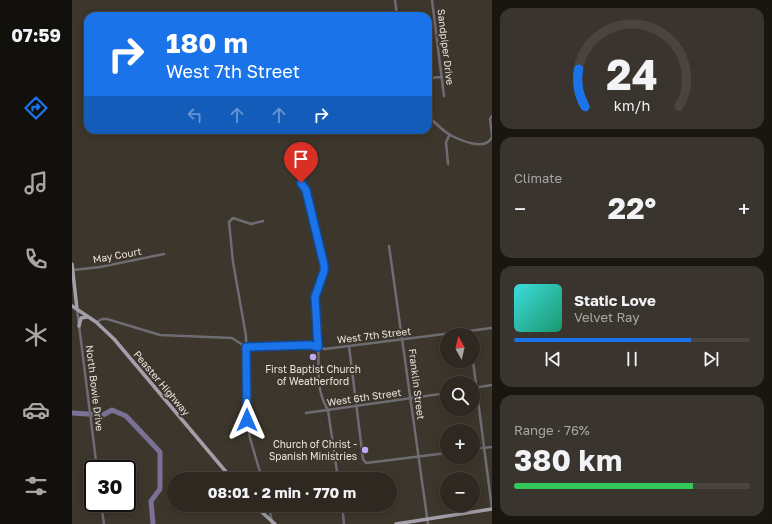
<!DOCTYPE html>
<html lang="en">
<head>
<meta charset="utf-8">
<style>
	:root { --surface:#2e2821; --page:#3a342e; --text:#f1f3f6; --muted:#a7a6a5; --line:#49443f; --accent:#1a73e8 }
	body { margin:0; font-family:"Golos Text",sans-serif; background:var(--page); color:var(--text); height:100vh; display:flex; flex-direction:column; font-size:15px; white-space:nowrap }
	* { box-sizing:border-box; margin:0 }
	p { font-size:13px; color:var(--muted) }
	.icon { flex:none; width:22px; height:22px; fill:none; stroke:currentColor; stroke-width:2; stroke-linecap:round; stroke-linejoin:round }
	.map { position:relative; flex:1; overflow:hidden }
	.drawer { display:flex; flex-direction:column; gap:8px; padding:8px; background:#191612; width:280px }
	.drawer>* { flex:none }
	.guide { position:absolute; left:12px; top:12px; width:348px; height:122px; border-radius:12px; box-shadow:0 2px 10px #0003,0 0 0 1px var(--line); background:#1a73e8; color:#fff; overflow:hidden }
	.needle { width:26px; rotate:352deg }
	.fabs { position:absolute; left:368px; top:328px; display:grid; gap:8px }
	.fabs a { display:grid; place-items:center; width:40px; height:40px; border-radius:50%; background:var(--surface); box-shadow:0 2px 10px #0003,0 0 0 1px var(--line); font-size:20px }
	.speed { position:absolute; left:12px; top:460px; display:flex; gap:8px; font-size:20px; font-weight:700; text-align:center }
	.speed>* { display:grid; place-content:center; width:52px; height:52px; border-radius:50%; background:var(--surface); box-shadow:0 2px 10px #0003,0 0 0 1px var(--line); line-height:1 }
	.speed .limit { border:2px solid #111; border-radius:6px; background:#fff; color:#111 }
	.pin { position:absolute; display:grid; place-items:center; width:34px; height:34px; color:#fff; margin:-41px -17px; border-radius:50% 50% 50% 0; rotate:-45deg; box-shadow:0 0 4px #0007 }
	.pin .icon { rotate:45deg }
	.me { position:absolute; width:44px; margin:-22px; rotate:0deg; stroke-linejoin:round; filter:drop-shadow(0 0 3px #0008) }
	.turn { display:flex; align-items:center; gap:14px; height:84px; padding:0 16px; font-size:18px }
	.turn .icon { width:52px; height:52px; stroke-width:2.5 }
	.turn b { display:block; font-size:28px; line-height:34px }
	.lanes { display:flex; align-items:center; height:38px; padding:0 16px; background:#0003; justify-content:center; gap:20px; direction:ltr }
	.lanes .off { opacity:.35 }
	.big { font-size:30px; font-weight:700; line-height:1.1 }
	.drawer .card { flex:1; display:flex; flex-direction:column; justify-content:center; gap:6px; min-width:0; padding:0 14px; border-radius:12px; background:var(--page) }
	.drawer .dial { align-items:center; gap:0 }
	.dial svg { height:104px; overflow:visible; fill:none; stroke:var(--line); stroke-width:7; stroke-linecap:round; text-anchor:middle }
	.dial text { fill:var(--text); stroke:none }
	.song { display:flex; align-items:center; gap:12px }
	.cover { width:48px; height:48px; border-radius:6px; background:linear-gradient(135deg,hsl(180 70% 55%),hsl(160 70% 35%)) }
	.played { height:4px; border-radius:2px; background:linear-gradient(90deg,var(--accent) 75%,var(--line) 75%) }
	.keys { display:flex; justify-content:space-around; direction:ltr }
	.heat { display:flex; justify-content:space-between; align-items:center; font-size:22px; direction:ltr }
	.charge { height:6px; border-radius:3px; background:linear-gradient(90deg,#34c759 76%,var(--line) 0) }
	.trip { position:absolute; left:95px; top:472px; width:230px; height:40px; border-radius:20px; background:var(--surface); box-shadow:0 2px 10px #0003,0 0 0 1px var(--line); font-weight:700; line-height:40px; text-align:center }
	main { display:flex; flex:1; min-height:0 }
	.dock { display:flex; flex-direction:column; width:72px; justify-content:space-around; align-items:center; background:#12100d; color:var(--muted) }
	.dock .icon { width:28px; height:28px }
	.dock .selected { color:var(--accent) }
	.dock b { font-size:18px; color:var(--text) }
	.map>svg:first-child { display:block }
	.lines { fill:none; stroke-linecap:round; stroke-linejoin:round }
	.river { stroke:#7a7196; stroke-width:5 }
	.minor { stroke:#6d6c72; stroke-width:2.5 }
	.major { stroke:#a29fab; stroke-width:3.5 }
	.route-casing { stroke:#114b97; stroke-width:10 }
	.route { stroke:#1a73e8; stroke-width:7 }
	.poi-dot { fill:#bda9f5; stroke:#3d362c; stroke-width:1.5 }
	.labels { text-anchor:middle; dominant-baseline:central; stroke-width:4; stroke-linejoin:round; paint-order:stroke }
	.street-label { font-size:10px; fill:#eae5de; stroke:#3d362c }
	.poi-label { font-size:10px; fill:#eae5de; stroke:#3d362c }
</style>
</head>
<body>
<main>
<nav class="dock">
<b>07:59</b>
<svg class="icon selected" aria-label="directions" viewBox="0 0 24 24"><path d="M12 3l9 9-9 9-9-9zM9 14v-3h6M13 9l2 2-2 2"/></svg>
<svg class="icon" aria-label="music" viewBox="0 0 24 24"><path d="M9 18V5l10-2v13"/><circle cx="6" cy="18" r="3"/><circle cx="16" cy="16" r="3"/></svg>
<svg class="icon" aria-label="phone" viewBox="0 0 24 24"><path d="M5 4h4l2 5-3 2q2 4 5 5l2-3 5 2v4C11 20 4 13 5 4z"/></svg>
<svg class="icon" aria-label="climate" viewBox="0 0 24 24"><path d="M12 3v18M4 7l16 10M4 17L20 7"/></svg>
<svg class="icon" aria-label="car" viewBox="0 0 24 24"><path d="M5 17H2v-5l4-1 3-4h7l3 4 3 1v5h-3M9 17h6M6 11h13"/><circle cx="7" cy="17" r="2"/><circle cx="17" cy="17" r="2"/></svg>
<svg class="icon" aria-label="filters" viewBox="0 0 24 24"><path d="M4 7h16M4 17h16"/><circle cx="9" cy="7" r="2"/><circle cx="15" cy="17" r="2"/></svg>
</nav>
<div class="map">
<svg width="420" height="524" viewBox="0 0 420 524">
	<rect width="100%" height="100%" fill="#3d362c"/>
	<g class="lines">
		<!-- river -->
		<path class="river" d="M0,413L31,415L40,410L54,416L88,452V489L79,501L81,524"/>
		<!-- minor -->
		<g class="minor">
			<path d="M323,0L325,16"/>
			<path d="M360,0L372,96"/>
			<path d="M356,78L370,77"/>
			<path d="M356,116C363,123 370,130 378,135C388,140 414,152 420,137"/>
			<path d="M420,116L418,119L420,135"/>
			<path d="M376,164L374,142L378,134"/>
			<path d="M229,183L234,190L252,265C252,277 243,285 243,297C242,310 246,324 246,338C248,362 242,388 256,410L266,479"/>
			<path d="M317,246L356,524"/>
			<path d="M1,270L28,267L92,254"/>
			<path d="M5,309L25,469"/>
			<path d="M25,322L30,319H35L88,335L160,338L174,347L238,345L253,349L420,328"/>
			<path d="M277,346L291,459L294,463L375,453"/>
			<path d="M401,361L420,509"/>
			<path d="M401,388L420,385"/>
			<path d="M234,413L375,393"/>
			<path d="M401,449L420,447"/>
			<path d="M190,479L178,438L175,420L174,336L161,262L157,222L161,218L179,224L191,221"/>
			<path d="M29,503L32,524"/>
			<path d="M197,505L200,524"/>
			<path d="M270,505L272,524"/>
		</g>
		<!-- major -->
		<g class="major">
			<path d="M0,264L5,309"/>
			<path d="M0,306L24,322L42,339L160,479"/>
			<path d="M7,326L9,318L15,317"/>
			<path d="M182,505L203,524"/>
			<path d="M324,524L420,509"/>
		</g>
	</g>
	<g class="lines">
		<!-- route casing -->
		<g class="route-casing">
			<path id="route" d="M175,420L174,347L238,345L246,347L243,297L252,271V265L234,190L229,183"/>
		</g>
		<!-- route -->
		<use href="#route" class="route"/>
	</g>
	<!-- markers -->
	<g class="poi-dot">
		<circle cx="241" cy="357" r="4"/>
		<circle cx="293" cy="450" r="4"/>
	</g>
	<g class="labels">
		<!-- street labels -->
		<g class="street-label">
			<text transform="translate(374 47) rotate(83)">Sandpiper Drive</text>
			<text transform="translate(45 255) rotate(-10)">May Court</text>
			<text transform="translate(302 335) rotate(-7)">West 7th Street</text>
			<text transform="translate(90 383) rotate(50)">Peaster Highway</text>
			<text transform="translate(345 384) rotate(83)">Franklin Street</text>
			<text transform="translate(23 388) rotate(83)">North Bowie Drive</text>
			<text transform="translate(292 397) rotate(-8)">West 6th Street</text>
		</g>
		<!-- poi labels -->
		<g class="poi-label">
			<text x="241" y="369">First Baptist Church<tspan x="241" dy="12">of Weatherford</tspan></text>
			<text x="285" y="444" text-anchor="end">Church of Christ -<tspan x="285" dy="12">Spanish Ministries</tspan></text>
		</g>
	</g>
</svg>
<div class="fabs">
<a><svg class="needle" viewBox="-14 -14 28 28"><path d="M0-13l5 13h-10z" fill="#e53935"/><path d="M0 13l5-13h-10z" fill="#a7a6a5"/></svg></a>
<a><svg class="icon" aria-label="search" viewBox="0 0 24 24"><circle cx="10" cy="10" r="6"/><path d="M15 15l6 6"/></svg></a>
<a>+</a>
<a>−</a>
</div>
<div class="speed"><div class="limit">30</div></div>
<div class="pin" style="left:229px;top:183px;background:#d93025"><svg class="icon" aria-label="arrive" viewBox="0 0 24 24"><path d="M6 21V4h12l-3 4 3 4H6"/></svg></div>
<svg class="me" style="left:175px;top:420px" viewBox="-20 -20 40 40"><path d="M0-17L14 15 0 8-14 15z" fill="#1a73e8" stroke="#fff" stroke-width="4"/></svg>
<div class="trip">08:01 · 2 min · 770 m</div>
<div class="guide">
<div class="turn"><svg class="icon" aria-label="right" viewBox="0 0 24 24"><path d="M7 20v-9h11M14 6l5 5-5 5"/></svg><div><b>180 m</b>West 7th Street</div></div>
<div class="lanes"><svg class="icon off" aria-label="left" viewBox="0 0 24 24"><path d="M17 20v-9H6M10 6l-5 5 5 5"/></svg><svg class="icon off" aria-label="ahead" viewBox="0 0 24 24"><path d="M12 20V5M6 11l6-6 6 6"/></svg><svg class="icon off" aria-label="ahead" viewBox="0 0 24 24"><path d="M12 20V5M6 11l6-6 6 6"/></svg><svg class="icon" aria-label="right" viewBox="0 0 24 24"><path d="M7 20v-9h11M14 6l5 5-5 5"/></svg></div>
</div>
</div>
<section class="drawer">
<div class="card dial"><svg viewBox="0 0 100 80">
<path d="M14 69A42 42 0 1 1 86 69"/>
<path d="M14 69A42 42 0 0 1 9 40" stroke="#1a73e8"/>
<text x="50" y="56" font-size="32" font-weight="700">24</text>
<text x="50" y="72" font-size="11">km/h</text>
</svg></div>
<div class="card"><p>Climate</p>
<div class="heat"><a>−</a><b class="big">22°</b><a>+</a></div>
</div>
<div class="card">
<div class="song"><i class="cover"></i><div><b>Static Love</b><p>Velvet Ray</p></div></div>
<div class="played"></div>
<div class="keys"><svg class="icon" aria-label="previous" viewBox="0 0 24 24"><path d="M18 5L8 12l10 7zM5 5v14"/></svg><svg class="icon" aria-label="pause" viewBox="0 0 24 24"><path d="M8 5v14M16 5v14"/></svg><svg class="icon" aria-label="next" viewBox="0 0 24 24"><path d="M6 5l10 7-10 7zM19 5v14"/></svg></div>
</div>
<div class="card"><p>Range · 76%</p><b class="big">380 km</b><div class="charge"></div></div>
</section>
</main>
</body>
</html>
